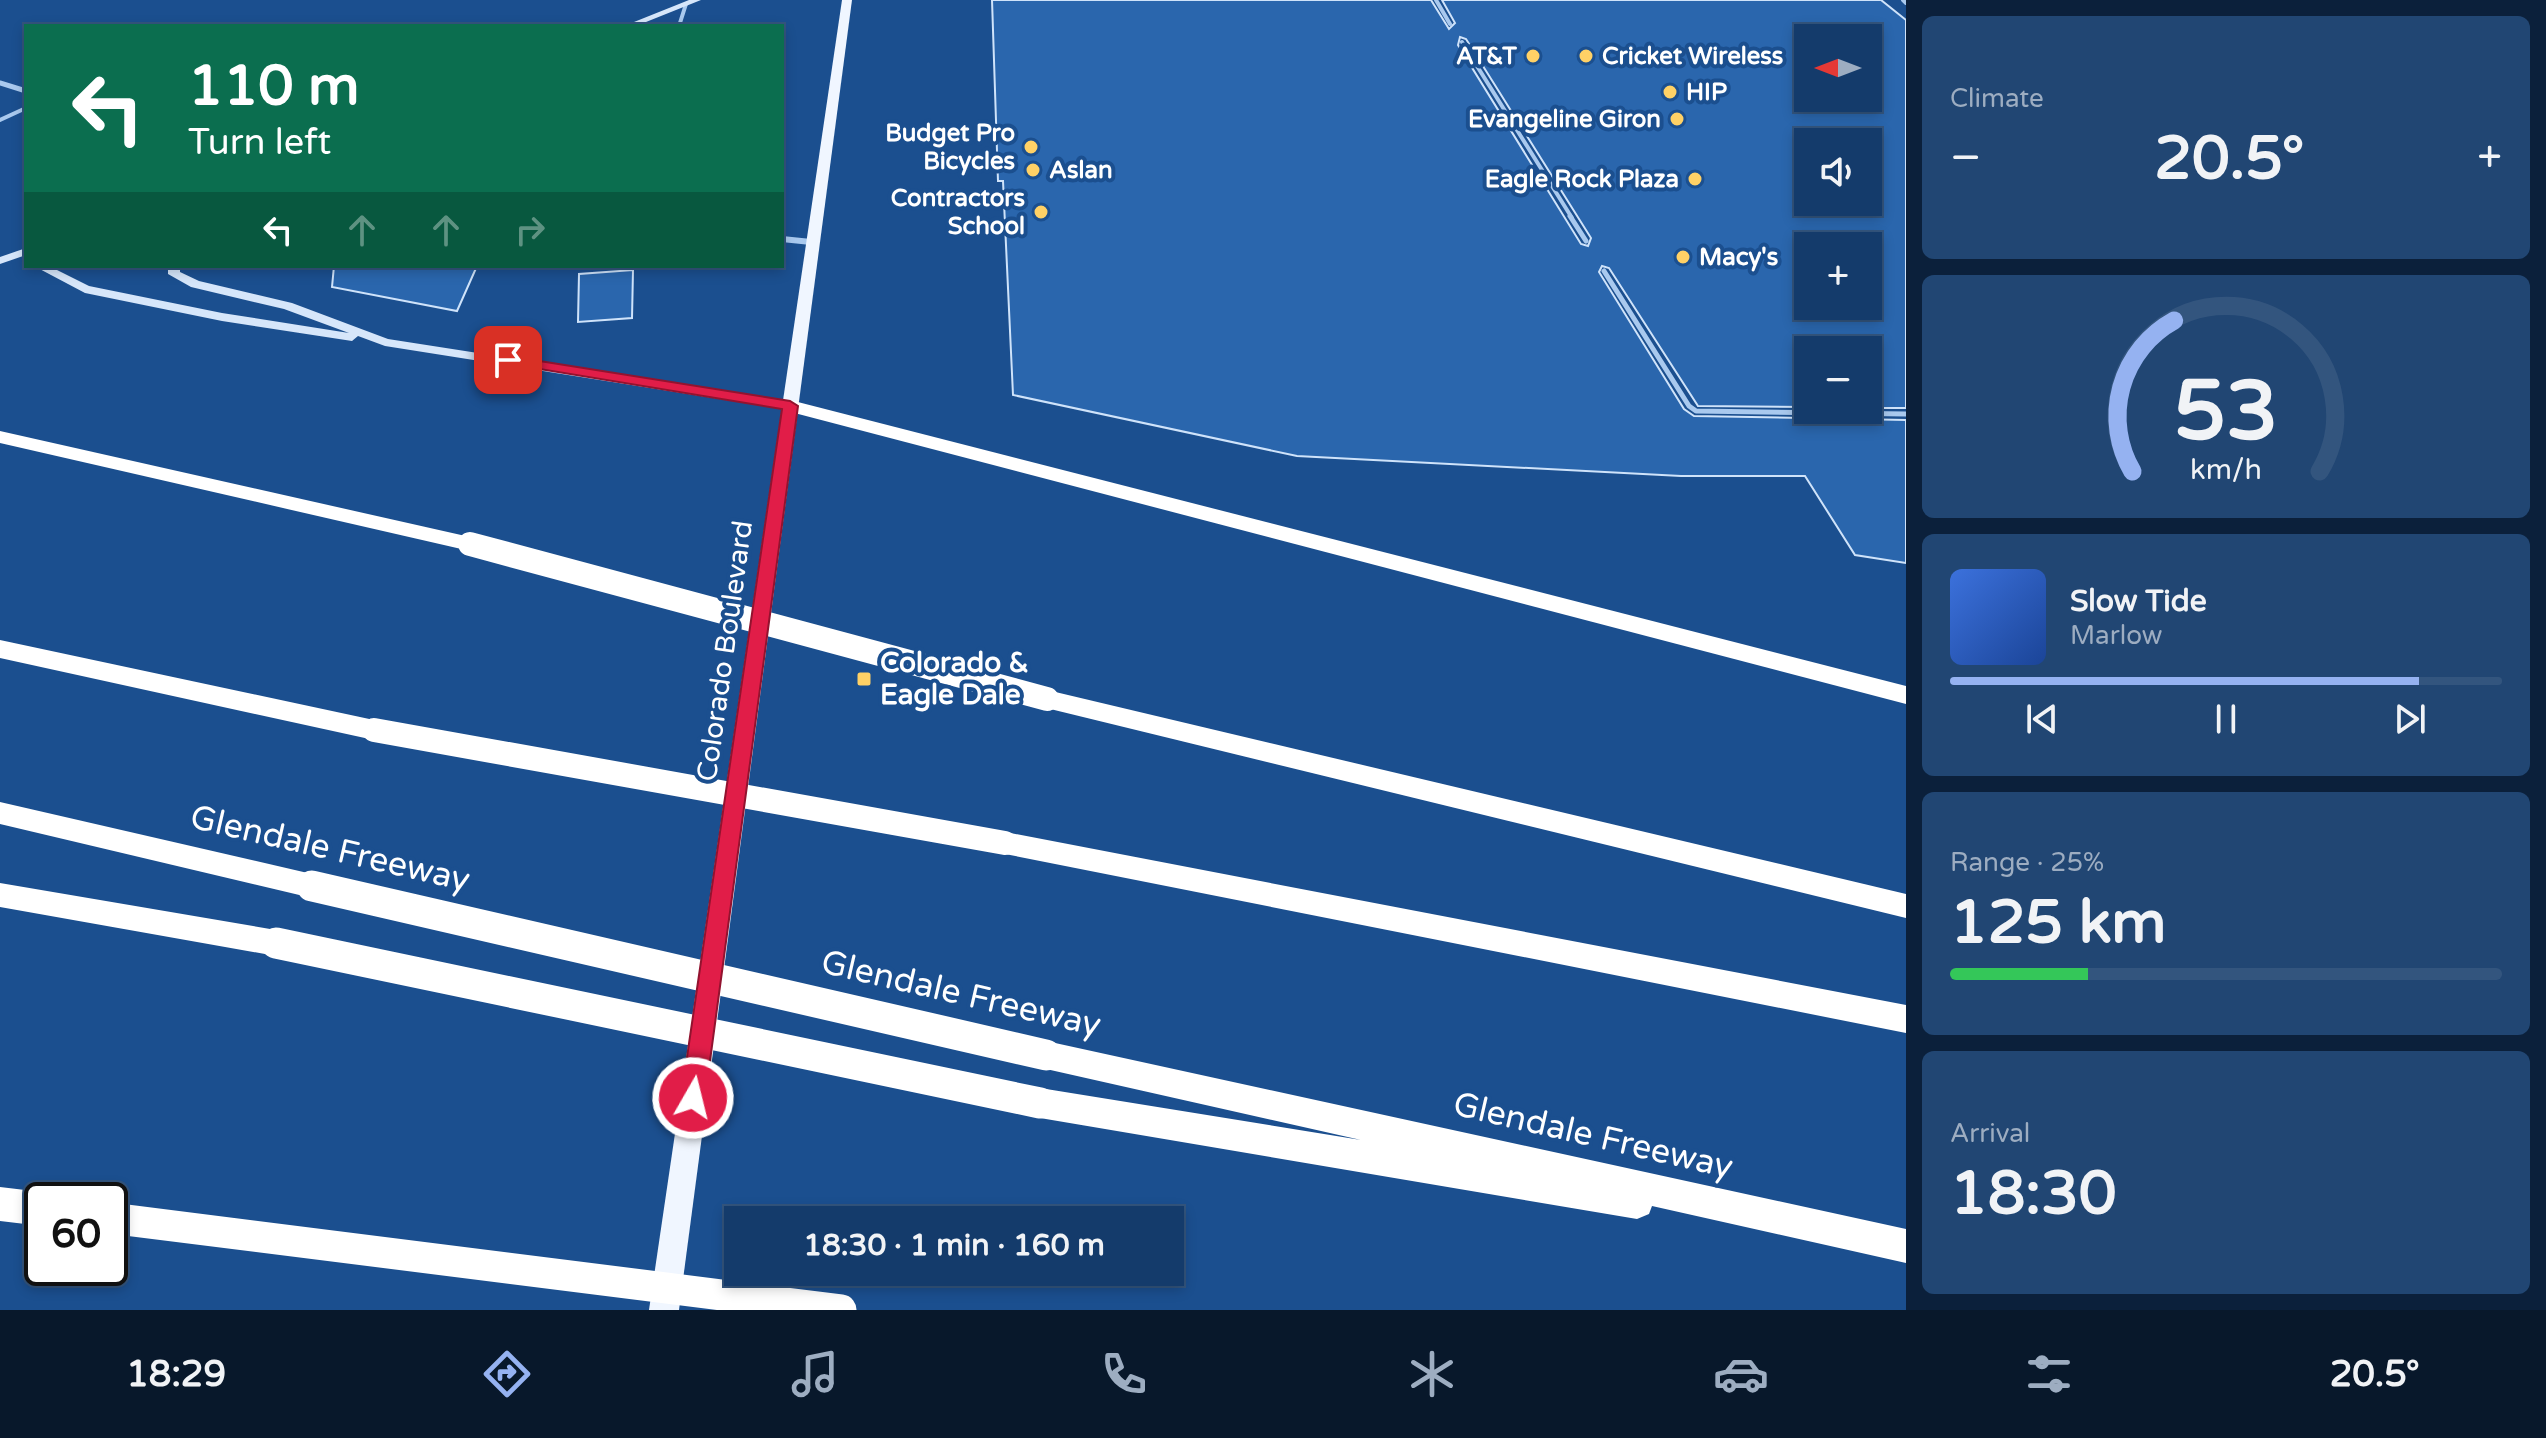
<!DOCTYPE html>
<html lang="en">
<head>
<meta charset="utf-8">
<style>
	:root { --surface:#143b6b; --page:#214673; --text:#f1f3f6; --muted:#9dadc1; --line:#33557e; --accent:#95b2f1 }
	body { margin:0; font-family:"Varela Round",sans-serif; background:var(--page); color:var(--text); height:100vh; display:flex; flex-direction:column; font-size:30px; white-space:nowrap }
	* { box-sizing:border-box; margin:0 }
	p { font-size:26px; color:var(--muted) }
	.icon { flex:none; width:44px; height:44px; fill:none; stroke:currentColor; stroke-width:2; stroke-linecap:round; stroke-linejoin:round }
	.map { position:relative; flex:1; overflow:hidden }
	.side { display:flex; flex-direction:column; gap:16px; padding:16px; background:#0b203b; width:640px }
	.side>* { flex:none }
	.guide { position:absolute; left:24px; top:24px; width:760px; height:244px; border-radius:0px; box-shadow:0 4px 12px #0003,0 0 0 2px var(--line); background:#0b6e4f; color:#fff; overflow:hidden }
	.needle { width:52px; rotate:270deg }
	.tools { position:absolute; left:1794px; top:24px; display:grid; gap:16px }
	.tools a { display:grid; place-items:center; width:88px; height:88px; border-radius:0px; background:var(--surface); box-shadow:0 4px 12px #0003,0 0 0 2px var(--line); font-size:40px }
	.speed { position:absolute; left:24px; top:1182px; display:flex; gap:16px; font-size:40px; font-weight:700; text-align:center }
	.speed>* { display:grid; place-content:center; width:104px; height:104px; border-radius:50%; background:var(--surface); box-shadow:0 4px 12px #0003,0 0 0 2px var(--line); line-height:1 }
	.speed .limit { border:4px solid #111; border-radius:12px; background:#fff; color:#111 }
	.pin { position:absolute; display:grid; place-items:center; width:68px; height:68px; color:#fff; margin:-34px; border-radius:16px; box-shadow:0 4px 12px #0006 }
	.me { position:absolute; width:88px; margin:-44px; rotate:8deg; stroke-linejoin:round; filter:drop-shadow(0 0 6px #0008) }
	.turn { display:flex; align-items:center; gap:28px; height:168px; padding:0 32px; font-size:36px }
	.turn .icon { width:104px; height:104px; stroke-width:2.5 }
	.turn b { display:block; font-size:56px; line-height:68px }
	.lanes { display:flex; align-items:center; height:76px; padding:0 32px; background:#0003; justify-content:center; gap:40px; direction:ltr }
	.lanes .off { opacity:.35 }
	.big { font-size:60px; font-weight:700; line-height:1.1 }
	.side .card { flex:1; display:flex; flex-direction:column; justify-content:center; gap:12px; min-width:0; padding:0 28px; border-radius:12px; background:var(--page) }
	.side .dial { align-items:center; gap:0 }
	.dial svg { height:208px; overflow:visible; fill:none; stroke:var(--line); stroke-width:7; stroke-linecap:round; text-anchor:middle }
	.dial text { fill:var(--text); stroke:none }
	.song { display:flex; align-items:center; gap:24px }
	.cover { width:96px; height:96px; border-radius:12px; background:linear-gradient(135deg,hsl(220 70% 55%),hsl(220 70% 35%)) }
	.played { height:8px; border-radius:4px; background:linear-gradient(90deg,var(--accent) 85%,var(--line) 85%) }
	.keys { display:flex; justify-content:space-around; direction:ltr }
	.heat { display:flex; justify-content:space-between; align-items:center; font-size:44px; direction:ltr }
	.charge { height:12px; border-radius:6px; background:linear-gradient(90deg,#34c759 25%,var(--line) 0) }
	.trip { position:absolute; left:724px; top:1206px; width:460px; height:80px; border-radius:0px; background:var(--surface); box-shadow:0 4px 12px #0003,0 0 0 2px var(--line); font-weight:700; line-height:80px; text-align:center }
	.menu { display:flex; height:128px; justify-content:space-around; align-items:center; background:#08182b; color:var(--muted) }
	.menu .icon { width:56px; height:56px }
	.menu .on { color:var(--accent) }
	.menu b { font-size:36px; color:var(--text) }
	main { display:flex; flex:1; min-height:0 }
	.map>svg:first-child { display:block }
	.building { fill:#2a66ad; stroke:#cfe3fa; stroke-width:2; fill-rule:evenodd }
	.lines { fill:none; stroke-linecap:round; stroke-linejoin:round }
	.lane-far1 { stroke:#a9c9ee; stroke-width:4 }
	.lane { stroke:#a9c9ee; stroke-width:5 }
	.street-far1 { stroke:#a9c9ee; stroke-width:5 }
	.street { stroke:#a9c9ee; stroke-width:6 }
	.secondary { fill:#d6e6fa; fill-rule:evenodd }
	.primary { fill:#f0f6ff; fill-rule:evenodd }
	.highway { fill:#fff; fill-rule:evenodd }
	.highway-bridge-far1 { stroke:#fff; stroke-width:24 }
	.highway-bridge { stroke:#fff; stroke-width:31 }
	.route { fill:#e11d48; stroke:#92132f; stroke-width:2 }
	.poi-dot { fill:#ffd166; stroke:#1b4f8f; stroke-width:3 }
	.labels { text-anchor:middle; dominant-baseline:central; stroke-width:8; stroke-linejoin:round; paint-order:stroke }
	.far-poi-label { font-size:24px; font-weight:bold; fill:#fff; stroke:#1b4f8f; text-anchor:end }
	.street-label { font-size:28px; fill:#fff; stroke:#1b4f8f }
	.poi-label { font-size:28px; font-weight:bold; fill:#fff; stroke:#1b4f8f; text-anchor:start }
	.near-street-label { font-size:34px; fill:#fff; stroke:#1b4f8f }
</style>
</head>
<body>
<main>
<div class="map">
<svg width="1906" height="1310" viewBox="0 0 1906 1310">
	<rect width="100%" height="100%" fill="#1b4f8f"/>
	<!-- building -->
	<g class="building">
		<path d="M992,0H1431L1449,29L1455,23L1442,0H1881L1906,20V408H1868V350H1808V407L1698,406L1609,268L1602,266L1599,272L1684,409L1694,416L1906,420V563L1855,555L1805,476H1681L1297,456L1013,395L1003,181H998ZM1460,37L1466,39L1591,238L1588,246L1581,244L1458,45ZM1808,38H1868V98H1808ZM1808,142H1868V202H1808ZM1808,246H1868V306H1808Z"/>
		<path d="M334,266H477L457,311L332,287Z"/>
		<path d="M633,270L632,318L578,322L579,274Z"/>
	</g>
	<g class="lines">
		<!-- lane-far1 -->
		<g class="lane-far1">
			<path d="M1436,0L1450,24"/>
			<path d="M1903,0L1906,3"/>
			<path d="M679,26L686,4"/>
			<path d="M1462,42L1572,218"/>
			<path d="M0,120L26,108"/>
		</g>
		<!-- lane -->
		<g class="lane">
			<path d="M1570,216L1586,241"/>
			<path d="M1604,271L1689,406L1696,411L1906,414"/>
		</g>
		<!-- street-far1 -->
		<path class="street-far1" d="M0,83L26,91"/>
		<!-- street -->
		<path class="street" d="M782,239L811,242"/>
		<!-- secondary -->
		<g class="secondary">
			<path d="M689,0H701L636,26H624Z"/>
			<path d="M26,248V255L0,264V257Z"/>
			<path d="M34,266H49L89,286L222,313L349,333L284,309L191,287L168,274V266H180V272L199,281L292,303L388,339L790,402L797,406L790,410L385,346L358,336L352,341L222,321L85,293Z"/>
		</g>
		<!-- primary -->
		<path class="primary" d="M842,0H852L679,1310H649Z"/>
		<!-- highway -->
		<g class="highway">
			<path d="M790,400L1906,686V704L783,410L780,406Z"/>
			<path d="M0,431L470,537L478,539L481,544L478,549L470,551L0,443Z"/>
			<path d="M0,640L374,720L383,723L387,730L383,737L374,740L0,658Z"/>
			<path d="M1047,690L1906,894V918L1038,706L1035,699L1038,692Z"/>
			<path d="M0,802L312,874L322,878L326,886L322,894L312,898L0,824Z"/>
			<path d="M1005,832L1906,1005V1033L1005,854L995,851L991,843L995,835Z"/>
			<path d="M0,883L276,930L286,934L290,943L286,952L276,956L0,907Z"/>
			<path d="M1046,1041L1906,1229V1263L1652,1206L1649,1214L1637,1219L1040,1118L1029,1114L1024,1103L1029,1092L1040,1088L1361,1140L1046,1069L1035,1065L1031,1055L1035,1045Z"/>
			<path d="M0,1187L42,1192L54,1197L55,1200H42V1226L0,1221Z"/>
		</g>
		<!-- highway-bridge-far1 -->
		<g class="highway-bridge-far1">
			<path d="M470,544L1047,699"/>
			<path d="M374,730L1005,843"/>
		</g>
		<!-- highway-bridge -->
		<g class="highway-bridge">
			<path d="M312,886L1046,1055"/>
			<path d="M276,943L1040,1103"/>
			<path d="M110,1218L841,1310"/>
		</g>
	</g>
	<!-- route -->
	<path class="route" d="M508,356L790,401L798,406L705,1098L701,1106L693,1109L685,1106L681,1098L782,409L503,363L501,360Z"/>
	<!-- markers -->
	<g class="poi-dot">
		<circle cx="1533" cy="56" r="8"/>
		<circle cx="1586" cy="56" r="8"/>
		<circle cx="1670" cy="92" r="8"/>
		<circle cx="1677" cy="119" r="8"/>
		<circle cx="1031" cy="147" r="8"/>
		<circle cx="1033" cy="170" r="8"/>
		<circle cx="1695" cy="179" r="8"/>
		<circle cx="1041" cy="212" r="8"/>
		<circle cx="1683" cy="257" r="8"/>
		<rect x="856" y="671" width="16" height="16" rx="4"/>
	</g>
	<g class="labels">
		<!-- far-poi labels -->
		<g class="far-poi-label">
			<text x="1517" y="56">AT&amp;T</text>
			<text x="1602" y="56" text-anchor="start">Cricket Wireless</text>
			<text x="1686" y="92" text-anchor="start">HIP</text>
			<text x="1661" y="119">Evangeline Giron</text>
			<text x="1015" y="133">Budget Pro<tspan x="1015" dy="28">Bicycles</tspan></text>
			<text x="1049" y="170" text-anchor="start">Aslan</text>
			<text x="1679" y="179">Eagle Rock Plaza</text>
			<text x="1025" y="198">Contractors<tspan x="1025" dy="28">School</tspan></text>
			<text x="1699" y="257" text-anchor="start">Macy's</text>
		</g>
		<!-- street labels -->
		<g class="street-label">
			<text transform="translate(725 651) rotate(-82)">Colorado Boulevard</text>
		</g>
		<!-- poi labels -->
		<g class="poi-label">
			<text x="880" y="663">Colorado &amp;<tspan x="880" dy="32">Eagle Dale</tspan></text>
		</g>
		<!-- near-street labels -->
		<g class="near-street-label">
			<text transform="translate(330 849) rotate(13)">Glendale Freeway</text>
			<text transform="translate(961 994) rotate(13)">Glendale Freeway</text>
			<text transform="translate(1593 1136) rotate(13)">Glendale Freeway</text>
		</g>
	</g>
</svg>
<div class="tools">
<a><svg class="needle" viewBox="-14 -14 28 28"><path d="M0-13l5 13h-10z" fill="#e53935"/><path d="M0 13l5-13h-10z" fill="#9dadc1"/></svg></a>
<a><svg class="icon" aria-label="sound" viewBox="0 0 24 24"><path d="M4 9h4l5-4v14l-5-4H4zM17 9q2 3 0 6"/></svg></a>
<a>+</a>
<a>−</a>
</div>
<div class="speed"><div class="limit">60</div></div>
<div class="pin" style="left:508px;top:360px;background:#d93025"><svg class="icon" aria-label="arrive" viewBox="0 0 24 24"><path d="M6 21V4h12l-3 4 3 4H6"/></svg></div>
<svg class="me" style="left:693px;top:1098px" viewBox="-20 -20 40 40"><circle r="17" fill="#e11d48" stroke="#fff" stroke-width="3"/><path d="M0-11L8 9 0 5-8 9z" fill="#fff"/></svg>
<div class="trip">18:30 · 1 min · 160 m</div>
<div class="guide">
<div class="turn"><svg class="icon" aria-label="left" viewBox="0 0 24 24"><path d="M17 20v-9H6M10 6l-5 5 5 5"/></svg><div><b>110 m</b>Turn left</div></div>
<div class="lanes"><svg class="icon" aria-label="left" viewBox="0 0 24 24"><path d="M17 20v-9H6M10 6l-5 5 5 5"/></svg><svg class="icon off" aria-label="ahead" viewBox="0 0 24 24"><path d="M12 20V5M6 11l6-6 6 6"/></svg><svg class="icon off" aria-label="ahead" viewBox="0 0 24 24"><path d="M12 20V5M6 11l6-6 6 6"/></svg><svg class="icon off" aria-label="right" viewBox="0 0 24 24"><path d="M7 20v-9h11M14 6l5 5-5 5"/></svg></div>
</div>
</div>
<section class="side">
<div class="card"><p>Climate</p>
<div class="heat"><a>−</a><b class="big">20.5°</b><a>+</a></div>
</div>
<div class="card dial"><svg viewBox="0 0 100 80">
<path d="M14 69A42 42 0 1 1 86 69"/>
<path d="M14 69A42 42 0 0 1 30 11" stroke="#95b2f1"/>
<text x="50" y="56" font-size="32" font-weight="700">53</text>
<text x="50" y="72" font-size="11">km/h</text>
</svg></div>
<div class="card">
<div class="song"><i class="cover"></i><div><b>Slow Tide</b><p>Marlow</p></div></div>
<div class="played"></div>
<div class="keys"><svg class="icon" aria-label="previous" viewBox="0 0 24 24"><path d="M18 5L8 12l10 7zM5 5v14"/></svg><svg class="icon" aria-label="pause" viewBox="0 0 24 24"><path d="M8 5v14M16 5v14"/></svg><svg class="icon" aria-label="next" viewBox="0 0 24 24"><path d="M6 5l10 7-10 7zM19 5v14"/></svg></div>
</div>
<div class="card"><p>Range · 25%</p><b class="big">125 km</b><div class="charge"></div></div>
<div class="card"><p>Arrival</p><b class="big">18:30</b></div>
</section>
</main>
<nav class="menu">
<b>18:29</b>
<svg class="icon on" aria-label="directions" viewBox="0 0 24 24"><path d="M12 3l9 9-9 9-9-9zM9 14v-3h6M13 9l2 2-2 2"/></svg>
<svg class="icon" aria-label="music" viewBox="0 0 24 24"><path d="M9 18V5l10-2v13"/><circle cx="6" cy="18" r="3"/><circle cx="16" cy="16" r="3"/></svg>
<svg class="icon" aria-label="phone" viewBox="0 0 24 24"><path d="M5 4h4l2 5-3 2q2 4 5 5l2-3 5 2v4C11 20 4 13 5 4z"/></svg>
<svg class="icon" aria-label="climate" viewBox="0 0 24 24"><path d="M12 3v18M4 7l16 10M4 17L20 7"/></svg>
<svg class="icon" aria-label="car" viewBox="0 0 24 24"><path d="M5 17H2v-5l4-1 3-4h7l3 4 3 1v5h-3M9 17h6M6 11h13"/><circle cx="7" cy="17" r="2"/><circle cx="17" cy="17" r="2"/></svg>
<svg class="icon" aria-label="filters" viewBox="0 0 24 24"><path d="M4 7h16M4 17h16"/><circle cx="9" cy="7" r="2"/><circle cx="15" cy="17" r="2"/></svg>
<b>20.5°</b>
</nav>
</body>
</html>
